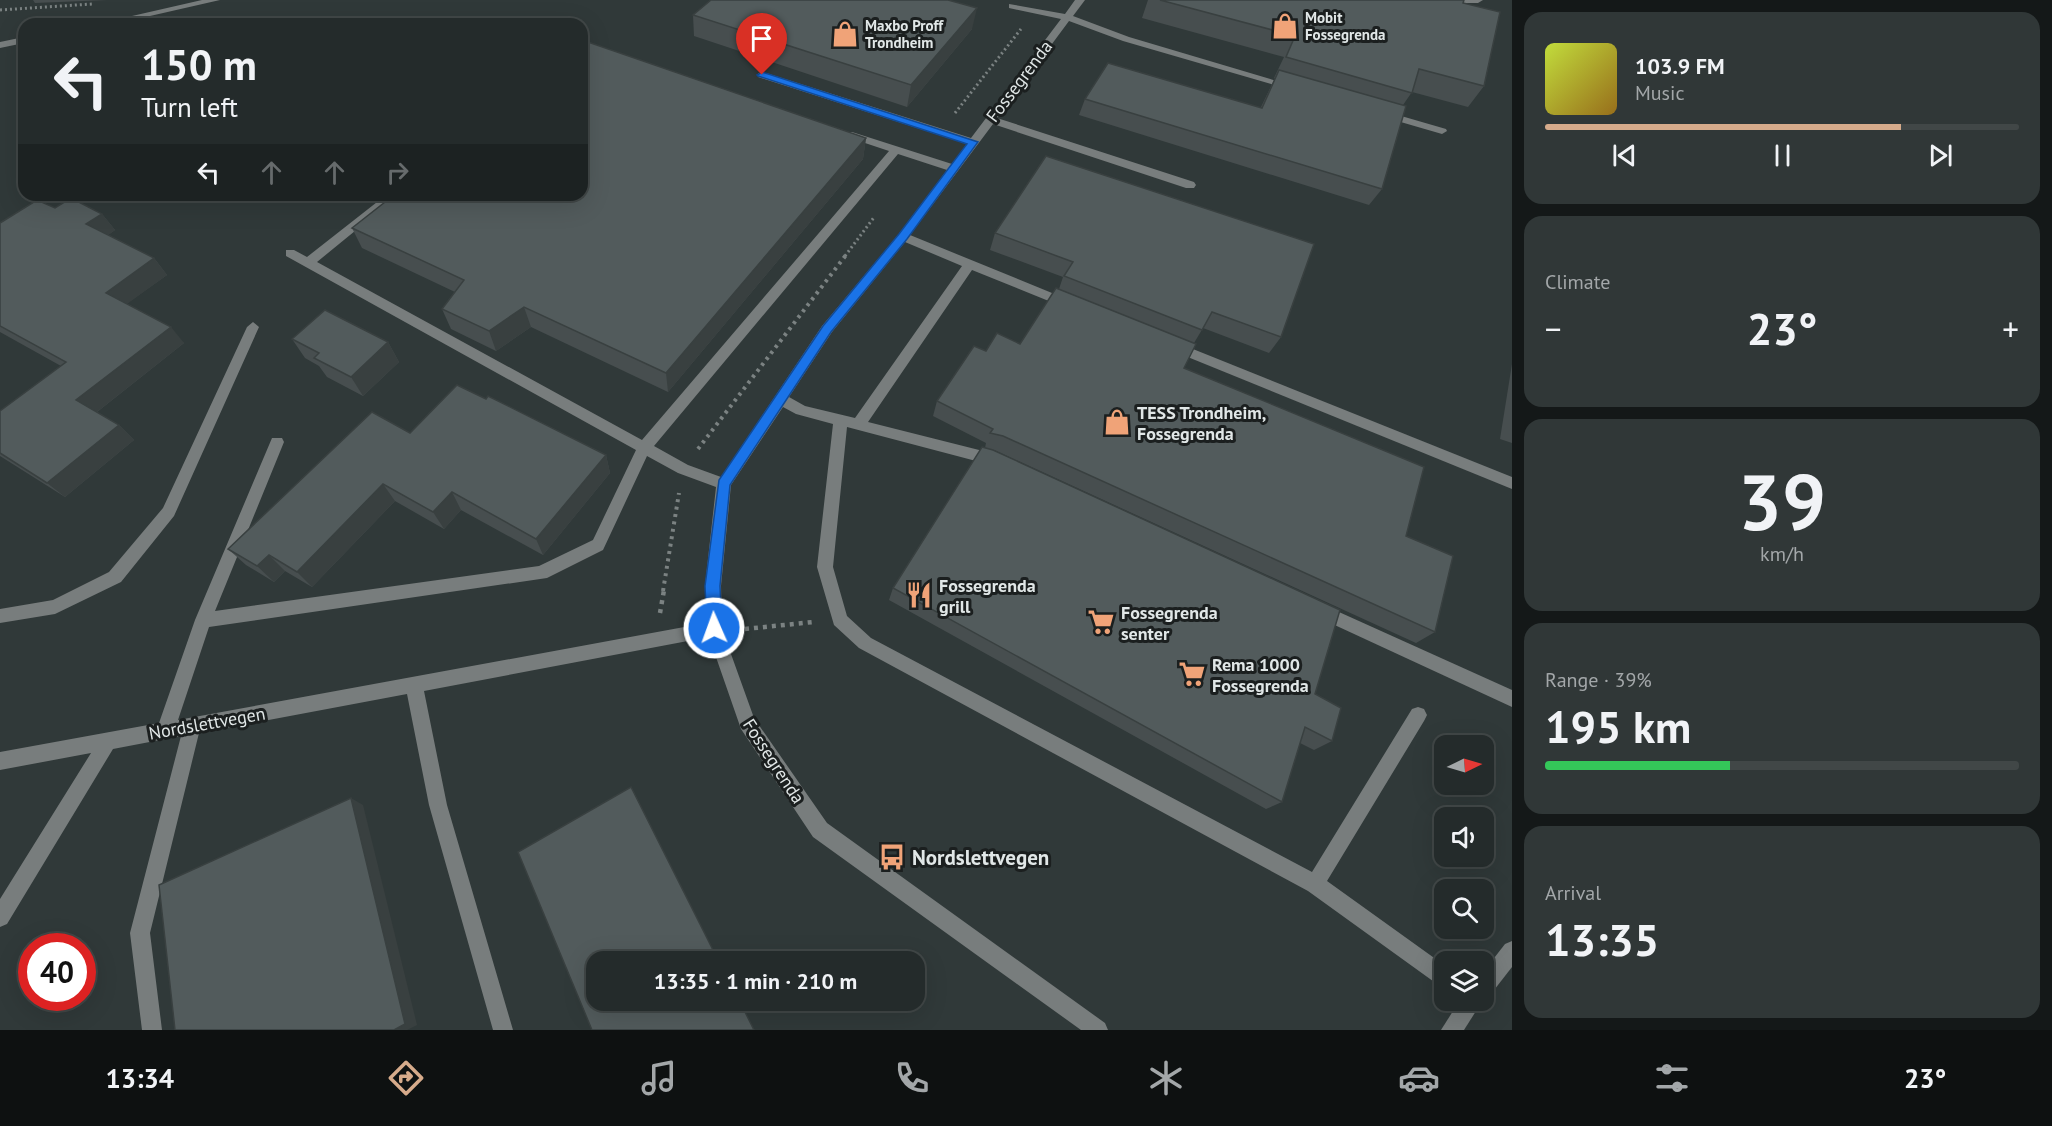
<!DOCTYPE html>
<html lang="en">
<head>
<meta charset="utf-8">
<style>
	:root { --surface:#242b2b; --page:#303737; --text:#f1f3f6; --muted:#a3a7a9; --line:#414747; --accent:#d6ab8b }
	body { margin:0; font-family:"PT Sans",sans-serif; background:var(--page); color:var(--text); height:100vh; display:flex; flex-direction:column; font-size:22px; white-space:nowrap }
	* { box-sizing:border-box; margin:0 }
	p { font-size:20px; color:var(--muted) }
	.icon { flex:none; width:33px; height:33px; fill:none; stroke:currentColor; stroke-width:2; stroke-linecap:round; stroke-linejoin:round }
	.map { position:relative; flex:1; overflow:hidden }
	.sheet { display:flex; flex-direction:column; gap:12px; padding:12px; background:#141818; width:540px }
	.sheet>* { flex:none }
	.banner { position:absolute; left:18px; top:18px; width:570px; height:183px; border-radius:18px; box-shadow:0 6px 24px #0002,0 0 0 2px var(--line); background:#242b2b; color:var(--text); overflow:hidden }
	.needle { width:39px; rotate:85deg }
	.buttons { position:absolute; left:1434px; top:735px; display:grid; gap:12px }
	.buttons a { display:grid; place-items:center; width:60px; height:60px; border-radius:12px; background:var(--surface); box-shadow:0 6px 24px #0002,0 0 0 2px var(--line); font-size:30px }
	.speed { position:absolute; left:18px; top:933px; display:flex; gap:12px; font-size:30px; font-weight:700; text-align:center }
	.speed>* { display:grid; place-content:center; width:78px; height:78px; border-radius:50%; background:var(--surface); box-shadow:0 6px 24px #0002,0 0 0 2px var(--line); line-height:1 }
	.speed .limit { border:9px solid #d22; background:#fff; color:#111 }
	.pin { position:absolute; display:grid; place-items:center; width:51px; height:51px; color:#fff; margin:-62px -26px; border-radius:50% 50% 50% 0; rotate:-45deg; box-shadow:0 0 6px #0007 }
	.pin .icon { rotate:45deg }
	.me { position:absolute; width:66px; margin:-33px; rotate:358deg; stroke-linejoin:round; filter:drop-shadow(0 0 4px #0008) }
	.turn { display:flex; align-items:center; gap:21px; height:126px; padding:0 24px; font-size:27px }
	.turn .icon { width:78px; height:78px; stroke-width:2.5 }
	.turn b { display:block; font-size:42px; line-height:51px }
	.lanes { display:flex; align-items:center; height:57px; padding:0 24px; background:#0003; justify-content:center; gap:30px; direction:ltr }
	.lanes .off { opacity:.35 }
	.big { font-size:45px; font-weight:800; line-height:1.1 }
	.sheet .card { flex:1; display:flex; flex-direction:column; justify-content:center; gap:9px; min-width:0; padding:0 21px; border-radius:18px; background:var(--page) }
	.sheet .dial { align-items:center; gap:0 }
	.dial b { font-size:78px; line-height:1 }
	.song { display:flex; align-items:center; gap:18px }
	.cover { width:72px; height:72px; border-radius:9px; background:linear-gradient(135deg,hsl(70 70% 55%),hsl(40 70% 35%)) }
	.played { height:6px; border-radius:3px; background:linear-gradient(90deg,var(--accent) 75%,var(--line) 75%) }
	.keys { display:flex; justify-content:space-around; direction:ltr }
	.heat { display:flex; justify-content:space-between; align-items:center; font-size:33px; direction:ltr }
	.charge { height:9px; border-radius:4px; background:linear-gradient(90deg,#34c759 39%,var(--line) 0) }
	.trip { position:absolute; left:586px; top:951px; width:339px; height:60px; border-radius:18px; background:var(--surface); box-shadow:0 6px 24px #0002,0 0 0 2px var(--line); font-weight:800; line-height:60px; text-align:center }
	.menu { display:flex; height:96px; justify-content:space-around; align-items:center; background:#0e1111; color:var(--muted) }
	.menu .icon { width:42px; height:42px }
	.menu .on { color:var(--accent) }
	.menu b { font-size:27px; color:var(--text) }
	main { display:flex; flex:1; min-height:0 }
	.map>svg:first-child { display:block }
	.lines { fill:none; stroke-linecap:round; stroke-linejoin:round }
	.path-far2 { stroke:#7b8282; stroke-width:3; stroke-dasharray:2 3; stroke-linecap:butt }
	.path-far1 { stroke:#7b8282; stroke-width:4; stroke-dasharray:3 4.5; stroke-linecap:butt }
	.path { stroke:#7b8282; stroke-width:4.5; stroke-dasharray:4 5; stroke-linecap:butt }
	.minor { fill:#787d7d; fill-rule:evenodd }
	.wall { fill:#474e4f }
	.shaded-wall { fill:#394040 }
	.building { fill:#525b5c; stroke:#394040; stroke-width:1.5 }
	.route { fill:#1a73e8; stroke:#114b97; stroke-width:1.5 }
	.labels { text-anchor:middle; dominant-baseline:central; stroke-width:6; stroke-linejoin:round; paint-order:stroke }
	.far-poi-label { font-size:15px; font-weight:bold; fill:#e1e7e7; stroke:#1b1f1f; text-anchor:start }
	.street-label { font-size:18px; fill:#e1e7e7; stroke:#1b1f1f }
	.poi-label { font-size:18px; font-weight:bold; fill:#e1e7e7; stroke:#1b1f1f; text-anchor:start }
	.near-poi-label { font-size:21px; font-weight:bold; fill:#e1e7e7; stroke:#1b1f1f; text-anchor:start }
</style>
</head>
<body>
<main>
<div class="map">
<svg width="1512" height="1030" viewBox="0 0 1512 1030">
	<rect width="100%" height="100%" fill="#303939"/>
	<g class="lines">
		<!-- path-far2 -->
		<g class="path-far2">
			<path d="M0,10L92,4"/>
			<path d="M955,113L1021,29"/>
			<path d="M845,256L875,216"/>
		</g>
		<!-- path-far1 -->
		<g class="path-far1">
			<path d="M698,449L846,255"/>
			<path d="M663,591L679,493"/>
		</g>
		<!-- path -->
		<g class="path">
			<path d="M660,613L664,590"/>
			<path d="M745,629L813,622"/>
		</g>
		<!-- minor -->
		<g class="minor">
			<path d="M202,0H220L115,24H97Z"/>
			<path d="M1075,0H1085L1073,16L1129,37L1297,87L1288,89L1123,41L1069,21L997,118L1194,182L1196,185L1194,188H1186L993,124L910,235L1074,302L1076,305L1070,310L1066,308L972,270L868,422L995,454L1000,456L1002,460L1000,464L995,466L847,427L833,567L847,616L871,638L1312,872L1412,709L1418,707L1424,709L1427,715L1424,721L1327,881L1444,965V987L1437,984L1308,891L859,648L834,625L817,567L833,424L796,414L783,407L731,485L721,586L722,629L754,718L827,823L1105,1023L1108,1030H1081L813,837L741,729L709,637L424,691L447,805L513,1030H493L429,805L407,694L199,733L150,933L162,1030H142L130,933L181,736L113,749L7,924L0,927V899L91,753L0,770V752L159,723L195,620L272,438H282L284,442L215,611L539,566L593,540L636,450L286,256V250H294L307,257L386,195H399L317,262L642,440L889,151L844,136V132H852L952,164L967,144L758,77V73H766L971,138L1061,19L1009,8V4L1065,14ZM898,154L947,170L899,234L822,326L721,477L688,465L654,446ZM905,242L962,266L855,418L805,406L789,397L832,332ZM647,456L678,473L716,487L705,586L706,623L178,720L209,627L547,578L603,550Z"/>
			<path d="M1440,0H1483L1478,3H1445Z"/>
			<path d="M24,37V43L0,48V42Z"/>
			<path d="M1384,111L1446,129L1447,131L1442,134L1380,116L1379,114Z"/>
			<path d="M253,322L259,327L174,516L121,582L55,614L0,623V609L53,600L109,572L163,508L247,327Z"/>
			<path d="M1173,341L1512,477V489L1168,349L1166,346Z"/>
			<path d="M1319,603L1512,690V707L1313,615L1311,610L1313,605Z"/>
			<path d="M1512,941V967L1491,994L1484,997V971L1505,944Z"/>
			<path d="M1460,1000H1483L1464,1030H1441Z"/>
		</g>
	</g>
	<!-- wall -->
	<g class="wall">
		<path d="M33,0H107L35,3Z"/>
		<path d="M1148,0H1464L1463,3L1484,86L1468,107L1412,92L1403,105L1382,189L1369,205L1079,115L1085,99L1261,107L1275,78H1274L1284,57L1142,18Z"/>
		<path d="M693,15L972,29L907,107L694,36Z"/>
		<path d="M866,138L863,159L668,392L531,327L496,351L451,329L442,309L455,292L362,248L352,228Z"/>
		<path d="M102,214L115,230L108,235L154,258L167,275L126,304L184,343L97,412L119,425L134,440L65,497L0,456V411L61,366L0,332V223Z"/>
		<path d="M995,233L1281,337L1269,353L1203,328L1194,343L1184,368L1406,536L1435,632L1416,643L994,450L1315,694L1332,741L1314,750L1300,743L1282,802L1266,809L889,600L893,588L985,448L986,443L933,416L937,401L986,351L1020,344L1059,289L1063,277L990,250Z"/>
		<path d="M292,339L388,342L399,362L363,396L327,377L319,366L305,358Z"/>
		<path d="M1512,364V443L1500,439Z"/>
		<path d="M410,433L606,455L610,473L543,555L461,510L444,529L395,501L312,587L285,571L274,582L246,565L228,549Z"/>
	</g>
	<!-- shaded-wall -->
	<g class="shaded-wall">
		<path d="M977,8L972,29L907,107L911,85Z"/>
		<path d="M866,138L863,159L668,392L666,373Z"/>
		<path d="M102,214L115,230L100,241L86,224Z"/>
		<path d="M154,258L167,275L120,309L106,293Z"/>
		<path d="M524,307L531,327L496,351L489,331Z"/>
		<path d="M171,327L184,343L93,415L76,400Z"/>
		<path d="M388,342L399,362L363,396L351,377Z"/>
		<path d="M119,425L134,440L65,497L47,483Z"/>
		<path d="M606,455L610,473L543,555L536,539Z"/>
		<path d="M383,484L395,501L312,587L297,572Z"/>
		<path d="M452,492L461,510L444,529L433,512Z"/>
		<path d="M269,555L285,571L274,582L257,566Z"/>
		<path d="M351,798L363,805L417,1025L407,1030H394Z"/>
	</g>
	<!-- building -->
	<g class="building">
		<path d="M711,0H948L977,8L911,85L693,15Z"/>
		<path d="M1160,0H1464L1463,3L1500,12L1484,86L1419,69L1412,93L1286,57L1295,36Z"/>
		<path d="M588,42L866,138L666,373L524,307L489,331L442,309L464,280L352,228L394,195H582V47Z"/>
		<path d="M1108,63L1262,108L1279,70L1406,106L1382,189L1085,99Z"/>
		<path d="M1046,156L1314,244L1281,337L1212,312L1202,330L1064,276L1073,262L995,233Z"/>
		<path d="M71,198L102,214L86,224L154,258L106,293L171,327L76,400L119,425L47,483L0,453V411L66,362L0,326V223L37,200L55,208Z"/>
		<path d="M1056,288L1196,344L1184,368L1424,467L1406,536L1453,556L1435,632L1003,436L990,433L993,429L937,401L974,346L986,351L997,333L1020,344Z"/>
		<path d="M325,310L388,342L351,377L314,358L319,353L292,339Z"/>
		<path d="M457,385L486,399L488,396L606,455L536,539L452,492L433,512L383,484L297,572L269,555L257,566L228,549L372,412L410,433Z"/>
		<path d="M982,447L993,450L1340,610L1315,694L1341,708L1332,741L1305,727L1282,802L893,588Z"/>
		<path d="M631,787L719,962H597V1000H739L754,1030H592L518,852Z"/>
		<path d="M351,798L405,1024L394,1030H175L159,885Z"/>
	</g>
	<!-- route -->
	<path class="route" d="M762,72L978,142L907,239L831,332L730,485L720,586L722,628L719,633L714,635L709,633L707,628L705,586L719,480L823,326L899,234L967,144L758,76L757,75Z"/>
	<!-- icons -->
	<defs>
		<g id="shop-bare" transform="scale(2.07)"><path d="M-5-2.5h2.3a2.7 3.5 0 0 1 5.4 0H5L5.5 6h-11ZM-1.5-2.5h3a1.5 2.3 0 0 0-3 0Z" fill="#f0a378" stroke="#1b1f1f" stroke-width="2.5" paint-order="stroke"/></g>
		<g id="restaurant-bare" transform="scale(2.07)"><path d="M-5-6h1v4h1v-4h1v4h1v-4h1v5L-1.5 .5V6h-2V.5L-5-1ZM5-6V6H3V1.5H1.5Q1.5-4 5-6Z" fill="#f0a378" stroke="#1b1f1f" stroke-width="2.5" paint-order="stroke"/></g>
		<g id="supermarket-bare" transform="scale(2.07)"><path d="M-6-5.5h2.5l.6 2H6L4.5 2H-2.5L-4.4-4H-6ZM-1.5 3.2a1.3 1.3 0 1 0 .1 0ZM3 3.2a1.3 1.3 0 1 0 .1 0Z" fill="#f0a378" stroke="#1b1f1f" stroke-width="2.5" paint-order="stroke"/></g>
		<g id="bus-bare" transform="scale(2.07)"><path d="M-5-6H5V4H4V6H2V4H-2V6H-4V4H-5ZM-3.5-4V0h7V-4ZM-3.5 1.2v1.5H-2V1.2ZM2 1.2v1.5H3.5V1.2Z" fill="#f0a378" stroke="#1b1f1f" stroke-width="2.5" paint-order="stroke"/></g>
	</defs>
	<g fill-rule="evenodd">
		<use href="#shop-bare" x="1285" y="26"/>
		<use href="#shop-bare" x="845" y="34"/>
		<use href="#shop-bare" x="1117" y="422"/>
		<use href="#restaurant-bare" x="919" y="595"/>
		<use href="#supermarket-bare" x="1101" y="622"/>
		<use href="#supermarket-bare" x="1192" y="674"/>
		<use href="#bus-bare" x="892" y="857"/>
	</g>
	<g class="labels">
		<!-- far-poi labels -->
		<g class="far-poi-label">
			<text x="1305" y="17">Mobit<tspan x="1305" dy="17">Fossegrenda</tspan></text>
			<text x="865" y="25">Maxbo Proff<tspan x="865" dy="17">Trondheim</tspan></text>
		</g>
		<!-- street labels -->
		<g class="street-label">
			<text transform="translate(1019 81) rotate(-53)">Fossegrenda</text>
			<text transform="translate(207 723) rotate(-10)">Nordslettvegen</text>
			<text transform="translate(774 761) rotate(57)">Fossegrenda</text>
		</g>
		<!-- poi labels -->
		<g class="poi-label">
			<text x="1137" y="412">TESS Trondheim,<tspan x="1137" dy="21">Fossegrenda</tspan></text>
			<text x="939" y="585">Fossegrenda<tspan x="939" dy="21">grill</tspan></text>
			<text x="1121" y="612">Fossegrenda<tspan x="1121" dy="21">senter</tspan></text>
			<text x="1212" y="664">Rema 1000<tspan x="1212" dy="21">Fossegrenda</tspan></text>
		</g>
		<!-- near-poi labels -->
		<g class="near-poi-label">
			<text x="912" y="857">Nordslettvegen</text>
		</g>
	</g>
</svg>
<div class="buttons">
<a><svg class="needle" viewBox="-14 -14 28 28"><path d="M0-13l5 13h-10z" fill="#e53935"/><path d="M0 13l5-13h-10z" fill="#a3a7a9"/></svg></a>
<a><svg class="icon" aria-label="sound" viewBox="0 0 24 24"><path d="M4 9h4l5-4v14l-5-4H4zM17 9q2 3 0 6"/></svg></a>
<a><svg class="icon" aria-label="search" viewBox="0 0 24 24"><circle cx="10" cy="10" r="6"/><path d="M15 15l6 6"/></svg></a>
<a><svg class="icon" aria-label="layers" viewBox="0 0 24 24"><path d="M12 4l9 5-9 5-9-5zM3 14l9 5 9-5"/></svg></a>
</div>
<div class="speed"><div class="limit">40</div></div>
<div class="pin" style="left:762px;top:75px;background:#d93025"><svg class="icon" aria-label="arrive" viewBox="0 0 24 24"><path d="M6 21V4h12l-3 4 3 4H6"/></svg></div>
<svg class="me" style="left:714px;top:628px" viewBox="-20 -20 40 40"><circle r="17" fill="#1a73e8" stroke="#fff" stroke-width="3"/><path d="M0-11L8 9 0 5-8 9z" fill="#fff"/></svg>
<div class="trip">13:35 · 1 min · 210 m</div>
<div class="banner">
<div class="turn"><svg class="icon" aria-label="left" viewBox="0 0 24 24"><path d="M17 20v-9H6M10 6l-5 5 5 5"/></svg><div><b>150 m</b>Turn left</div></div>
<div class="lanes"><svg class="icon" aria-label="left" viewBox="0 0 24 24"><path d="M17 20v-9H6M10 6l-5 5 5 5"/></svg><svg class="icon off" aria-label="ahead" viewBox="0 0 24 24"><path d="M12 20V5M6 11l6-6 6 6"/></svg><svg class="icon off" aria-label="ahead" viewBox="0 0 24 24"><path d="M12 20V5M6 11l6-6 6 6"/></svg><svg class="icon off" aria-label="right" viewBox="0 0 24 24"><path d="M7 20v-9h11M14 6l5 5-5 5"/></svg></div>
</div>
</div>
<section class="sheet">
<div class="card">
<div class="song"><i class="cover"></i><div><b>103.9 FM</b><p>Music</p></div></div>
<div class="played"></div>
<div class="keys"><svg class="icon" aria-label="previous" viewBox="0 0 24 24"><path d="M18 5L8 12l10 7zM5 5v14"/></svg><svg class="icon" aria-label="pause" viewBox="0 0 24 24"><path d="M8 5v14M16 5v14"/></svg><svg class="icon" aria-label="next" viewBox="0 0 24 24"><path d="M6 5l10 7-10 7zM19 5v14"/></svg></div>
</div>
<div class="card"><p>Climate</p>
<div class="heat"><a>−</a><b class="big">23°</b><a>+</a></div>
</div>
<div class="card dial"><b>39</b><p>km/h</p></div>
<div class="card"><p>Range · 39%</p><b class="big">195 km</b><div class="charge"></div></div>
<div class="card"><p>Arrival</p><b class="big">13:35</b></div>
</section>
</main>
<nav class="menu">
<b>13:34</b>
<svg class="icon on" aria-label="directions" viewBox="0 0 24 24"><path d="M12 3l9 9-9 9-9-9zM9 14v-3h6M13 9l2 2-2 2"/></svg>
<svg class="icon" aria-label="music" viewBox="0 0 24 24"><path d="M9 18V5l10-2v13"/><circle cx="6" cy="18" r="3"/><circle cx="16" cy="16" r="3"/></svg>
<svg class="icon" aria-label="phone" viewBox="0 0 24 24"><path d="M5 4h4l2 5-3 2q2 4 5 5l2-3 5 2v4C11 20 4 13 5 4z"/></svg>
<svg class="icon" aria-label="climate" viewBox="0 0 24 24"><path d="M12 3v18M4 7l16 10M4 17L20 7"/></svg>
<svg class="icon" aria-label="car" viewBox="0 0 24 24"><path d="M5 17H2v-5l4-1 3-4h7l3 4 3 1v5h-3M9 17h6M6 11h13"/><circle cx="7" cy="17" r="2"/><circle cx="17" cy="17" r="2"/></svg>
<svg class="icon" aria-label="filters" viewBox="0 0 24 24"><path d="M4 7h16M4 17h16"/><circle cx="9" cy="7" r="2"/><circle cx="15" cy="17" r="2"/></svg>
<b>23°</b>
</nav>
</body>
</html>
